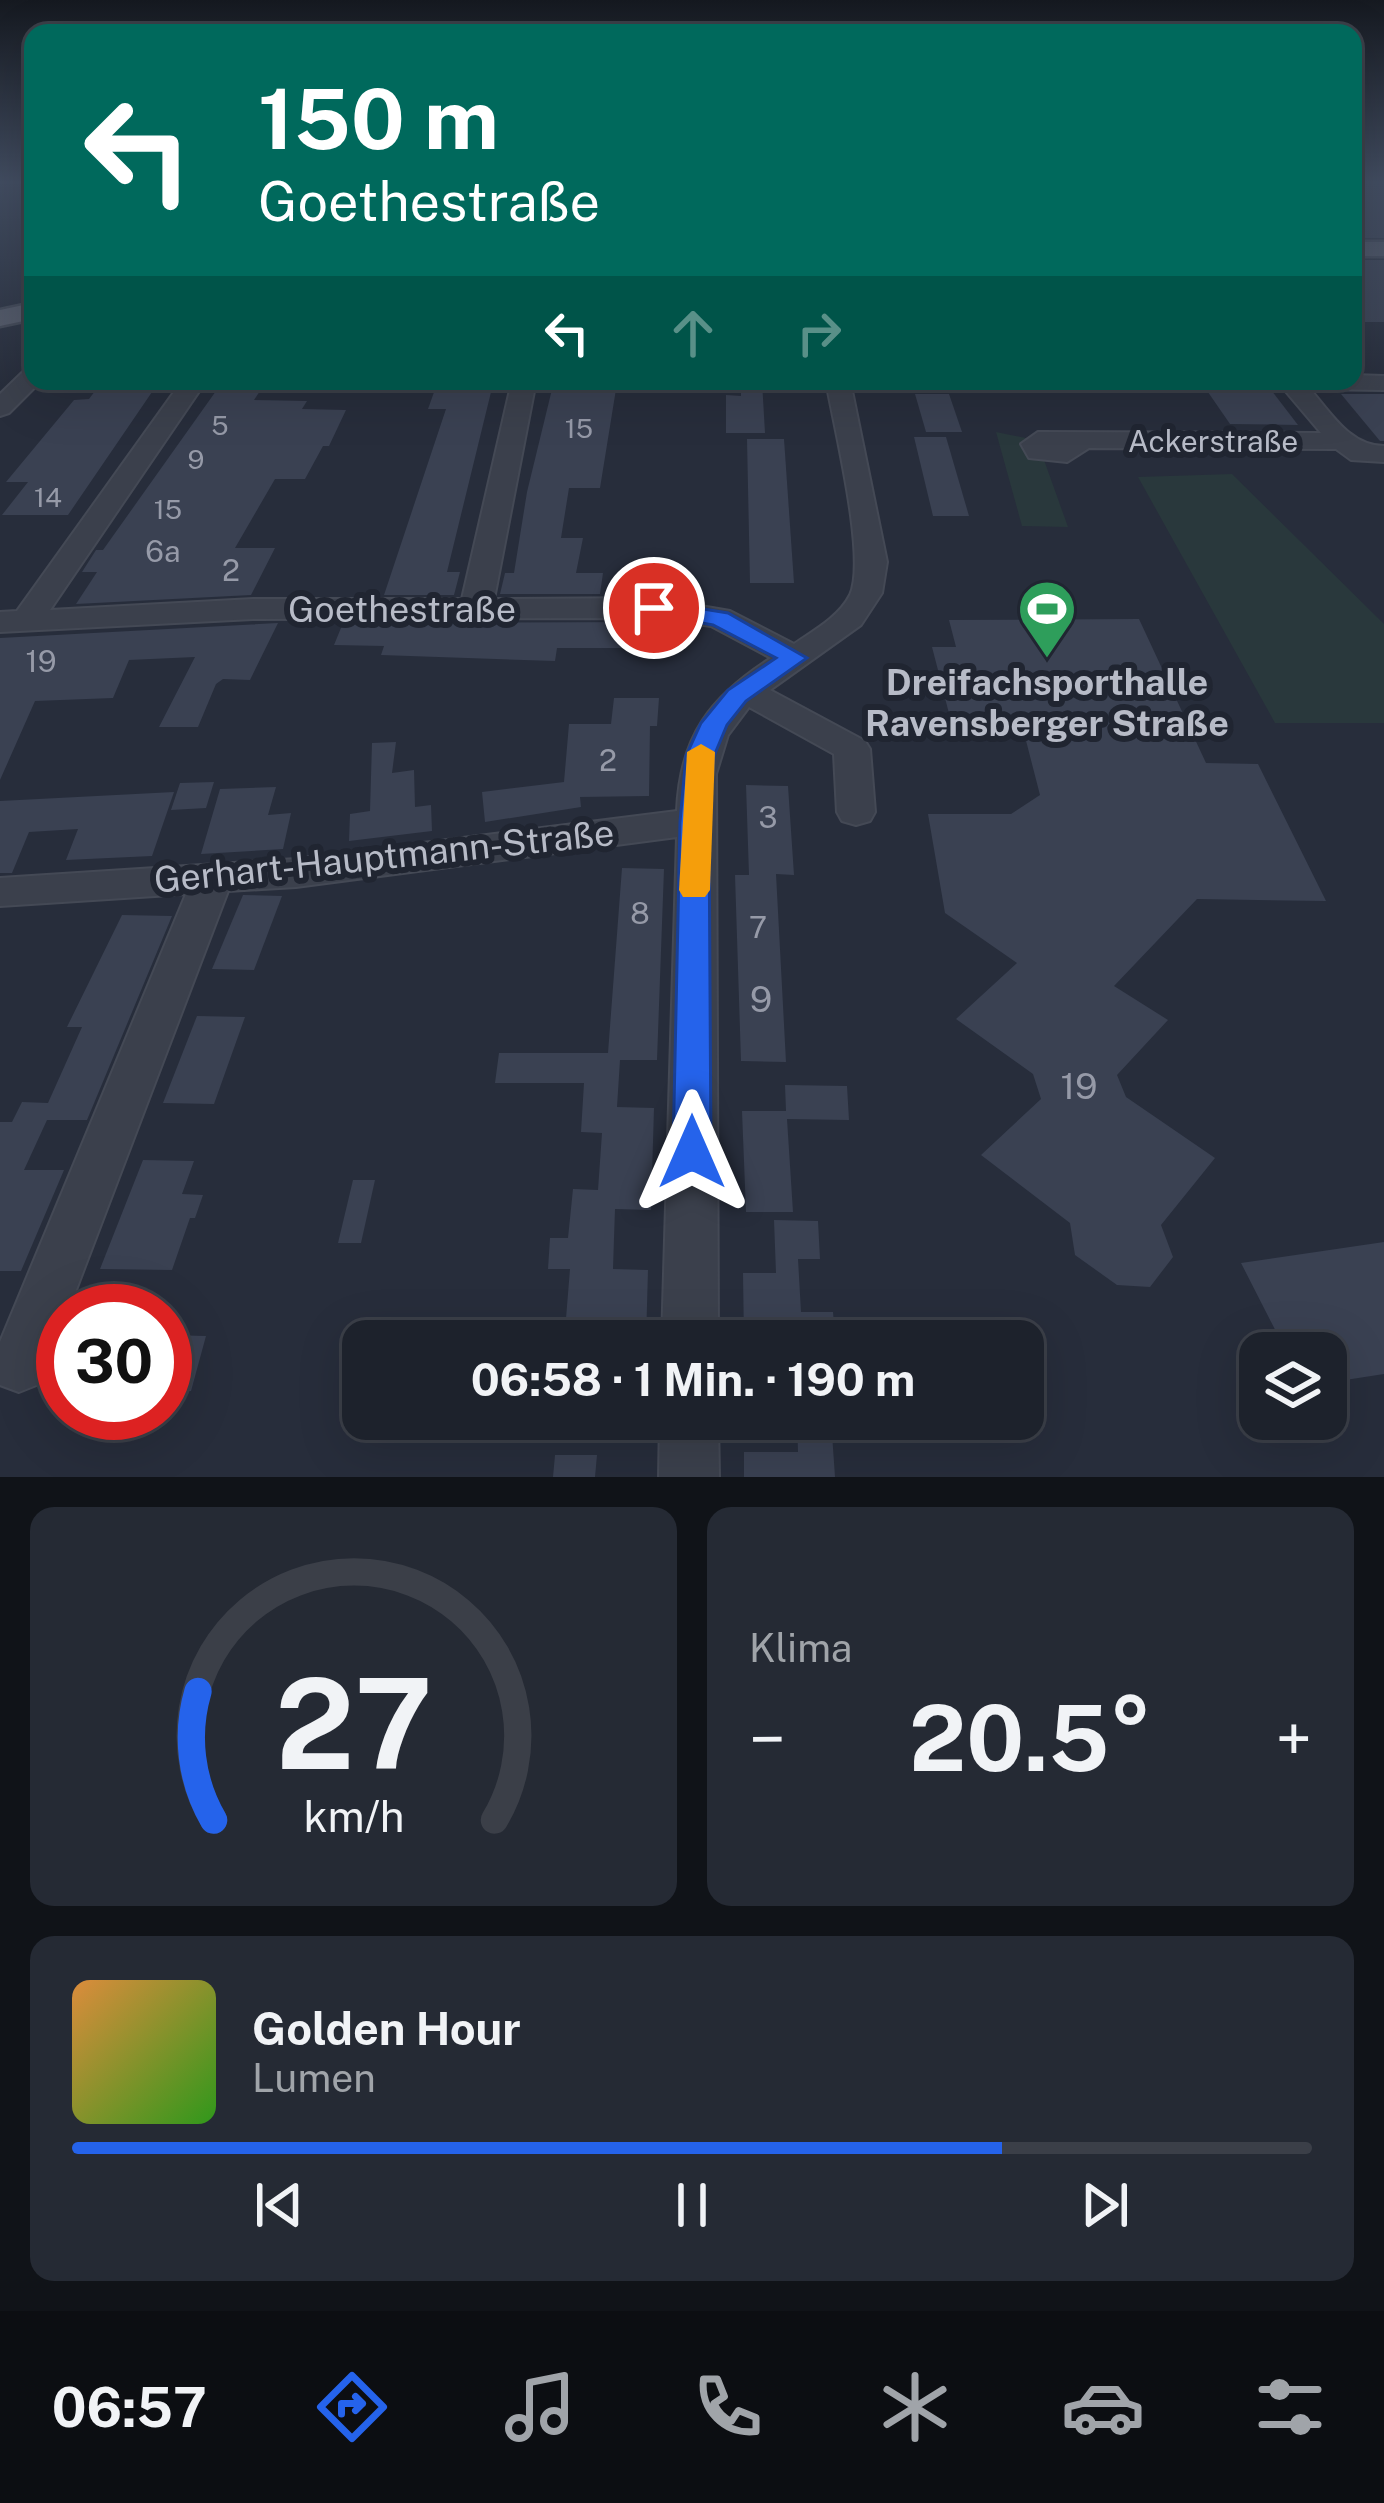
<!DOCTYPE html>
<html lang="de">
<head>
<meta charset="utf-8">
<style>
	:root { --surface:#1d222c; --page:#252a34; --text:#f1f3f6; --muted:#a0a4a9; --line:#3b3f48; --accent:#2563eb }
	body { margin:0; font-family:"Public Sans",sans-serif; background:var(--page); color:var(--text); height:100vh; display:flex; flex-direction:column; font-size:45px; white-space:nowrap }
	* { box-sizing:border-box; margin:0 }
	p { font-size:39px; color:var(--muted) }
	.icon { flex:none; width:66px; height:66px; fill:none; stroke:currentColor; stroke-width:2; stroke-linecap:round; stroke-linejoin:round }
	.map { position:relative; height:1477px; overflow:hidden }
	.sheet { display:flex; flex-direction:column; gap:30px; padding:30px; background:#101318; flex:1 }
	.sheet>* { flex:none }
	.top-card { position:absolute; left:24px; top:24px; width:1338px; height:366px; border-radius:24px; box-shadow:0 12px 48px #0002,0 0 0 3px var(--line); background:#00695c; color:#fff; overflow:hidden }
	.tools { position:absolute; left:1239px; top:1332px; display:grid; gap:24px }
	.tools a { display:grid; place-items:center; width:108px; height:108px; border-radius:24px; background:var(--surface); box-shadow:0 12px 48px #0002,0 0 0 3px var(--line); font-size:60px }
	.speed { position:absolute; left:36px; top:1284px; display:flex; gap:24px; font-size:60px; font-weight:700; text-align:center }
	.speed>* { display:grid; place-content:center; width:156px; height:156px; border-radius:50%; background:var(--surface); box-shadow:0 12px 48px #0002,0 0 0 3px var(--line); line-height:1 }
	.speed .limit { border:18px solid #d22; background:#fff; color:#111 }
	.pin { position:absolute; display:grid; place-items:center; width:102px; height:102px; color:#fff; margin:-51px; border:6px solid #fff; border-radius:50%; box-shadow:0 3px 12px #0007 }
	.me { position:absolute; width:132px; margin:-66px; rotate:0deg; stroke-linejoin:round; filter:drop-shadow(0 0 9px #0008) }
	.turn { display:flex; align-items:center; gap:42px; height:252px; padding:0 36px; font-size:54px }
	.turn .icon { width:156px; height:156px; stroke-width:2.5 }
	.turn b { display:block; font-size:84px; line-height:102px }
	.lanes { display:flex; align-items:center; height:114px; padding:0 36px; background:#0003; justify-content:center; gap:60px; direction:ltr }
	.lanes .off { opacity:.35 }
	.big { font-size:90px; font-weight:700; line-height:1.1 }
	.sheet .tile { flex:1; display:flex; flex-direction:column; justify-content:center; gap:18px; min-width:0; padding:0 42px; border-radius:24px; background:var(--page) }
	.sheet .dial { align-items:center; gap:0 }
	.dial svg { height:312px; overflow:visible; fill:none; stroke:var(--line); stroke-width:7; stroke-linecap:round; text-anchor:middle }
	.dial text { fill:var(--text); stroke:none }
	.song { display:flex; align-items:center; gap:36px }
	.cover { width:144px; height:144px; border-radius:18px; background:linear-gradient(135deg,hsl(30 70% 55%),hsl(110 70% 35%)) }
	.played { height:12px; border-radius:6px; background:linear-gradient(90deg,var(--accent) 75%,var(--line) 75%) }
	.keys { display:flex; justify-content:space-around; direction:ltr }
	.heat { display:flex; justify-content:space-between; align-items:center; font-size:66px; direction:ltr }
	.sheet .tiles { flex:1; display:grid; gap:30px; grid-template-columns:1fr 1fr }
	.tile:last-child { grid-column:span 2 }
	.trip { position:absolute; left:342px; top:1320px; width:702px; height:120px; border-radius:24px; background:var(--surface); box-shadow:0 12px 48px #0002,0 0 0 3px var(--line); font-weight:700; line-height:120px; text-align:center }
	.tabs { display:flex; height:192px; justify-content:space-around; align-items:center; background:#0c0e12; color:var(--muted) }
	.tabs .icon { width:84px; height:84px }
	.tabs .on { color:var(--accent) }
	.tabs b { font-size:54px; color:var(--text) }
	.map>svg:first-child { display:block }
	.green { fill:#29383c }
	.building { fill:#3a4152 }
	.lines { fill:none; stroke-linecap:round; stroke-linejoin:round }
	.minor-casing { stroke:#444955; stroke-width:4 }
	.major-casing { stroke:#444955; stroke-width:5 }
	.minor { fill:#3b404c; fill-rule:evenodd }
	.major { fill:#595e6b; fill-rule:evenodd }
	.route { fill:#2563eb; stroke:#184099; stroke-width:3 }
	.slow { fill:#f59e0b }
	.labels { text-anchor:middle; dominant-baseline:central; stroke-width:12; stroke-linejoin:round; paint-order:stroke }
	.far-number-label { font-size:27px; fill:#969aa8 }
	.far-street-label { font-size:30px; fill:#b7bbc7; stroke:#202531 }
	.number-label { font-size:30px; fill:#969aa8 }
	.street-label { font-size:36px; fill:#b7bbc7; stroke:#202531 }
	.poi-label { font-size:36px; font-weight:bold; fill:#b7bbc7; stroke:#202531 }
	.near-number-label { font-size:36px; fill:#969aa8 }
</style>
</head>
<body>
<div class="map">
<svg width="1384" height="1477" viewBox="0 0 1384 1477">
	<rect width="100%" height="100%" fill="#272d3b"/>
	<!-- green -->
	<g class="green">
		<path d="M996,432L1026,438L1031,454L1044,460L1068,527L1022,526Z"/>
		<path d="M1232,474L1384,624V723H1275L1138,477Z"/>
	</g>
	<!-- building -->
	<g class="building">
		<rect x="1353" y="182" width="31" height="56"/>
		<rect x="1353" y="260" width="31" height="62"/>
		<path d="M438,381H485L482,388H492L447,572H460L454,595H384L446,409H428Z"/>
		<path d="M554,381L617,383L600,488H569L561,538H583L576,573H603L600,594H500L505,573H514L527,492Z"/>
		<path d="M741,381H762L765,433H726V395L741,396Z"/>
		<path d="M1201,382H1265L1298,425L1230,424Z"/>
		<path d="M95,391L152,392L68,515H2L28,482H6L74,400L89,399Z"/>
		<path d="M216,391H260L254,400L307,401L302,409L346,410L329,446H323L305,479H275L235,548H275L251,595L76,604L97,572H82L96,550H103Z"/>
		<path d="M915,394H949L962,432H926Z"/>
		<path d="M1341,394H1384V441H1380Z"/>
		<path d="M914,437H946L969,516H933Z"/>
		<path d="M747,439H784L794,583H750Z"/>
		<path d="M1139,619L1206,763L1258,764L1326,901L1197,899L1114,986L1168,1020L1117,1075L1126,1097L1215,1158L1161,1225L1173,1257L1150,1287L1117,1285L1075,1255L1070,1223L981,1155L1041,1099L1033,1074L956,1019L1017,963L945,913L928,814H1011L1040,795L1022,725H952L945,698H930L925,674H939L932,647H956L949,620Z"/>
		<path d="M278,623L250,680L223,679L216,684L198,727H159L195,657L129,660L113,698L35,701L0,780V638Z"/>
		<path d="M343,623L654,622V648H557L555,661L381,655L384,646L334,645Z"/>
		<path d="M614,698H659L657,726H650L649,796L580,797L581,807L485,822L482,792L564,782L569,724H611Z"/>
		<path d="M396,742L392,773L414,770L415,807L431,805L432,831L349,841L350,814L370,811L372,743Z"/>
		<path d="M214,782L206,808L171,810L180,783Z"/>
		<path d="M746,785L788,786L794,875L776,874L786,1062L741,1061L735,875H749Z"/>
		<path d="M276,787L268,815L291,813L283,849L201,854L220,789Z"/>
		<path d="M174,792L152,856L66,860L78,829L29,832L12,873H0V801Z"/>
		<path d="M622,868L664,869L657,1060H620L617,1107L654,1108L651,1210L615,1209L614,1238L613,1269L648,1270L646,1341H590L591,1330L565,1331L570,1269H548L550,1238H568L573,1189L598,1190L602,1133L581,1132L584,1083H495L499,1053H608Z"/>
		<path d="M243,895L282,896L254,970L212,969Z"/>
		<path d="M122,915L172,916L87,1120H47L24,1170H64L21,1271H0V1122H12L22,1102L48,1103L82,1027H67Z"/>
		<path d="M197,1016L245,1017L214,1104L163,1103Z"/>
		<path d="M785,1085L847,1086L849,1120L787,1119L793,1212H746L742,1111H786Z"/>
		<path d="M143,1160L194,1161L182,1194L203,1195L195,1218H190L172,1270L100,1269Z"/>
		<path d="M353,1180H375L361,1243H338Z"/>
		<path d="M774,1220L818,1221L820,1259H798L801,1312H833L835,1335L800,1334L801,1341H744L743,1273H776Z"/>
		<path d="M1384,1242V1374L1326,1383V1353H1287L1241,1263Z"/>
		<path d="M165,1335L206,1336L191,1391H165Z"/>
		<path d="M797,1419H831L835,1477H744V1452H798Z"/>
		<path d="M555,1455H597L595,1477H553Z"/>
	</g>
	<g class="lines">
		<!-- minor casing -->
		<g class="minor-casing">
			<g id="minor">
				<path d="M33,368V381H41L9,413L0,416V394L25,370Z"/>
				<path d="M1353,375L1384,376V390L1310,389C1331,413 1350,446 1384,446V462L1351,460L1336,449L1089,448L1067,462L1029,458L1021,444L1038,432L1321,433L1277,381H1353Z"/>
				<path d="M182,381H206L50,610L253,599H462L512,381H536L494,599L654,598L730,611L794,644C813,631 839,617 850,595C867,559 834,426 826,381H850L887,562L882,593L861,625L770,690L865,741L870,749L875,812L870,821L856,825L842,821L837,812L834,754L749,707L728,735L716,774L718,1341H662L677,837L296,887L228,891L68,1311H63V1324L39,1384L19,1392L0,1385V1342L186,894L0,906V878L296,859L677,811C680,736 710,697 771,658L711,626L654,618L253,619L0,632V612L17,611Z"/>
				<path d="M660,1419H718L719,1477H659Z"/>
			</g>
		</g>
		<!-- major casing -->
		<g class="major-casing">
			<g id="major">
				<rect x="1353" y="242" width="31" height="14"/>
				<path d="M33,303V319L0,326V310Z"/>
			</g>
		</g>
		<!-- minor -->
		<use href="#minor" class="minor"/>
		<!-- major -->
		<use href="#major" class="major"/>
	</g>
	<!-- sky -->
	<linearGradient id="sky" x2="0" y2="1"><stop stop-color="#151920"/><stop offset="0.47" stop-color="#414c60"/><stop offset="1" stop-color="#414c60" stop-opacity="0"/></linearGradient>
	<rect width="1384" height="388" fill="url(#sky)"/>
	<!-- route -->
	<path class="route" d="M654,601L728,613L807,658L746,701L727,725L714,756L709,822L711,1152L705,1164L692,1168L678,1164L673,1152L680,822L686,756L701,723L728,690L776,658L713,625L645,613L642,608Z"/>
	<!-- slow -->
	<path class="slow" d="M701,744L715,752L710,890L705,897H683L679,890L687,752Z"/>
	<!-- icons -->
	<defs>
		<g id="stadium-pin" transform="scale(3)"><path d="M0 17L-7.5 6A9.5 9.5 0 1 1 7.5 6Z" fill="#2e9e5b" stroke="#202531"/><path d="M0-5a6.5 5 0 1 0 0 10a6.5 5 0 1 0 0-10ZM-3.5-1.8h7v3.6h-7Z" fill="#fff"/></g>
	</defs>
	<g fill-rule="evenodd">
		<use href="#stadium-pin" x="1047" y="609"/>
	</g>
	<g class="labels">
		<!-- far-number labels -->
		<g class="far-number-label">
			<text x="220" y="425">5</text>
			<text x="579" y="428">15</text>
			<text x="196" y="459">9</text>
			<text x="48" y="497">14</text>
			<text x="168" y="509">15</text>
		</g>
		<!-- far-street labels -->
		<g class="far-street-label">
			<text x="1213" y="441">Ackerstraße</text>
		</g>
		<!-- number labels -->
		<g class="number-label">
			<text x="163" y="551">6a</text>
			<text x="231" y="570">2</text>
			<text x="41" y="661">19</text>
			<text x="608" y="760">2</text>
			<text x="768" y="817">3</text>
			<text x="640" y="913">8</text>
			<text x="758" y="927">7</text>
		</g>
		<!-- street labels -->
		<g class="street-label">
			<text x="402" y="609">Goethestraße</text>
			<text transform="translate(384 856) rotate(-6)">Gerhart-Hauptmann-Straße</text>
		</g>
		<!-- poi labels -->
		<g class="poi-label">
			<text x="1047" y="682">Dreifachsporthalle<tspan x="1047" dy="41">Ravensberger Straße</tspan></text>
		</g>
		<!-- near-number labels -->
		<g class="near-number-label">
			<text x="761" y="999">9</text>
			<text x="1079" y="1086">19</text>
		</g>
	</g>
</svg>
<div class="tools">
<a><svg class="icon" aria-label="layers" viewBox="0 0 24 24"><path d="M12 4l9 5-9 5-9-5zM3 14l9 5 9-5"/></svg></a>
</div>
<div class="speed"><div class="limit">30</div></div>
<div class="pin" style="left:654px;top:608px;background:#d93025"><svg class="icon" aria-label="arrive" viewBox="0 0 24 24"><path d="M6 21V4h12l-3 4 3 4H6"/></svg></div>
<svg class="me" style="left:692px;top:1152px" viewBox="-20 -20 40 40"><path d="M0-17L14 15 0 8-14 15z" fill="#2563eb" stroke="#fff" stroke-width="4"/></svg>
<div class="trip">06:58 · 1 Min. · 190 m</div>
<div class="top-card">
<div class="turn"><svg class="icon" aria-label="left" viewBox="0 0 24 24"><path d="M17 20v-9H6M10 6l-5 5 5 5"/></svg><div><b>150 m</b>Goethestraße</div></div>
<div class="lanes"><svg class="icon" aria-label="left" viewBox="0 0 24 24"><path d="M17 20v-9H6M10 6l-5 5 5 5"/></svg><svg class="icon off" aria-label="ahead" viewBox="0 0 24 24"><path d="M12 20V5M6 11l6-6 6 6"/></svg><svg class="icon off" aria-label="right" viewBox="0 0 24 24"><path d="M7 20v-9h11M14 6l5 5-5 5"/></svg></div>
</div>
</div>
<section class="sheet">
<div class="tiles">
<div class="tile dial"><svg viewBox="0 0 100 80">
<path d="M14 69A42 42 0 1 1 86 69"/>
<path d="M14 69A42 42 0 0 1 10 36" stroke="#2563eb"/>
<text x="50" y="56" font-size="32" font-weight="700">27</text>
<text x="50" y="72" font-size="11">km/h</text>
</svg></div>
<div class="tile"><p>Klima</p>
<div class="heat"><a>−</a><b class="big">20.5°</b><a>+</a></div>
</div>
<div class="tile">
<div class="song"><i class="cover"></i><div><b>Golden Hour</b><p>Lumen</p></div></div>
<div class="played"></div>
<div class="keys"><svg class="icon" aria-label="previous" viewBox="0 0 24 24"><path d="M18 5L8 12l10 7zM5 5v14"/></svg><svg class="icon" aria-label="pause" viewBox="0 0 24 24"><path d="M8 5v14M16 5v14"/></svg><svg class="icon" aria-label="next" viewBox="0 0 24 24"><path d="M6 5l10 7-10 7zM19 5v14"/></svg></div>
</div>
</div>
</section>
<nav class="tabs">
<b>06:57</b>
<svg class="icon on" aria-label="directions" viewBox="0 0 24 24"><path d="M12 3l9 9-9 9-9-9zM9 14v-3h6M13 9l2 2-2 2"/></svg>
<svg class="icon" aria-label="music" viewBox="0 0 24 24"><path d="M9 18V5l10-2v13"/><circle cx="6" cy="18" r="3"/><circle cx="16" cy="16" r="3"/></svg>
<svg class="icon" aria-label="phone" viewBox="0 0 24 24"><path d="M5 4h4l2 5-3 2q2 4 5 5l2-3 5 2v4C11 20 4 13 5 4z"/></svg>
<svg class="icon" aria-label="climate" viewBox="0 0 24 24"><path d="M12 3v18M4 7l16 10M4 17L20 7"/></svg>
<svg class="icon" aria-label="car" viewBox="0 0 24 24"><path d="M5 17H2v-5l4-1 3-4h7l3 4 3 1v5h-3M9 17h6M6 11h13"/><circle cx="7" cy="17" r="2"/><circle cx="17" cy="17" r="2"/></svg>
<svg class="icon" aria-label="filters" viewBox="0 0 24 24"><path d="M4 7h16M4 17h16"/><circle cx="9" cy="7" r="2"/><circle cx="15" cy="17" r="2"/></svg>
</nav>
</body>
</html>
